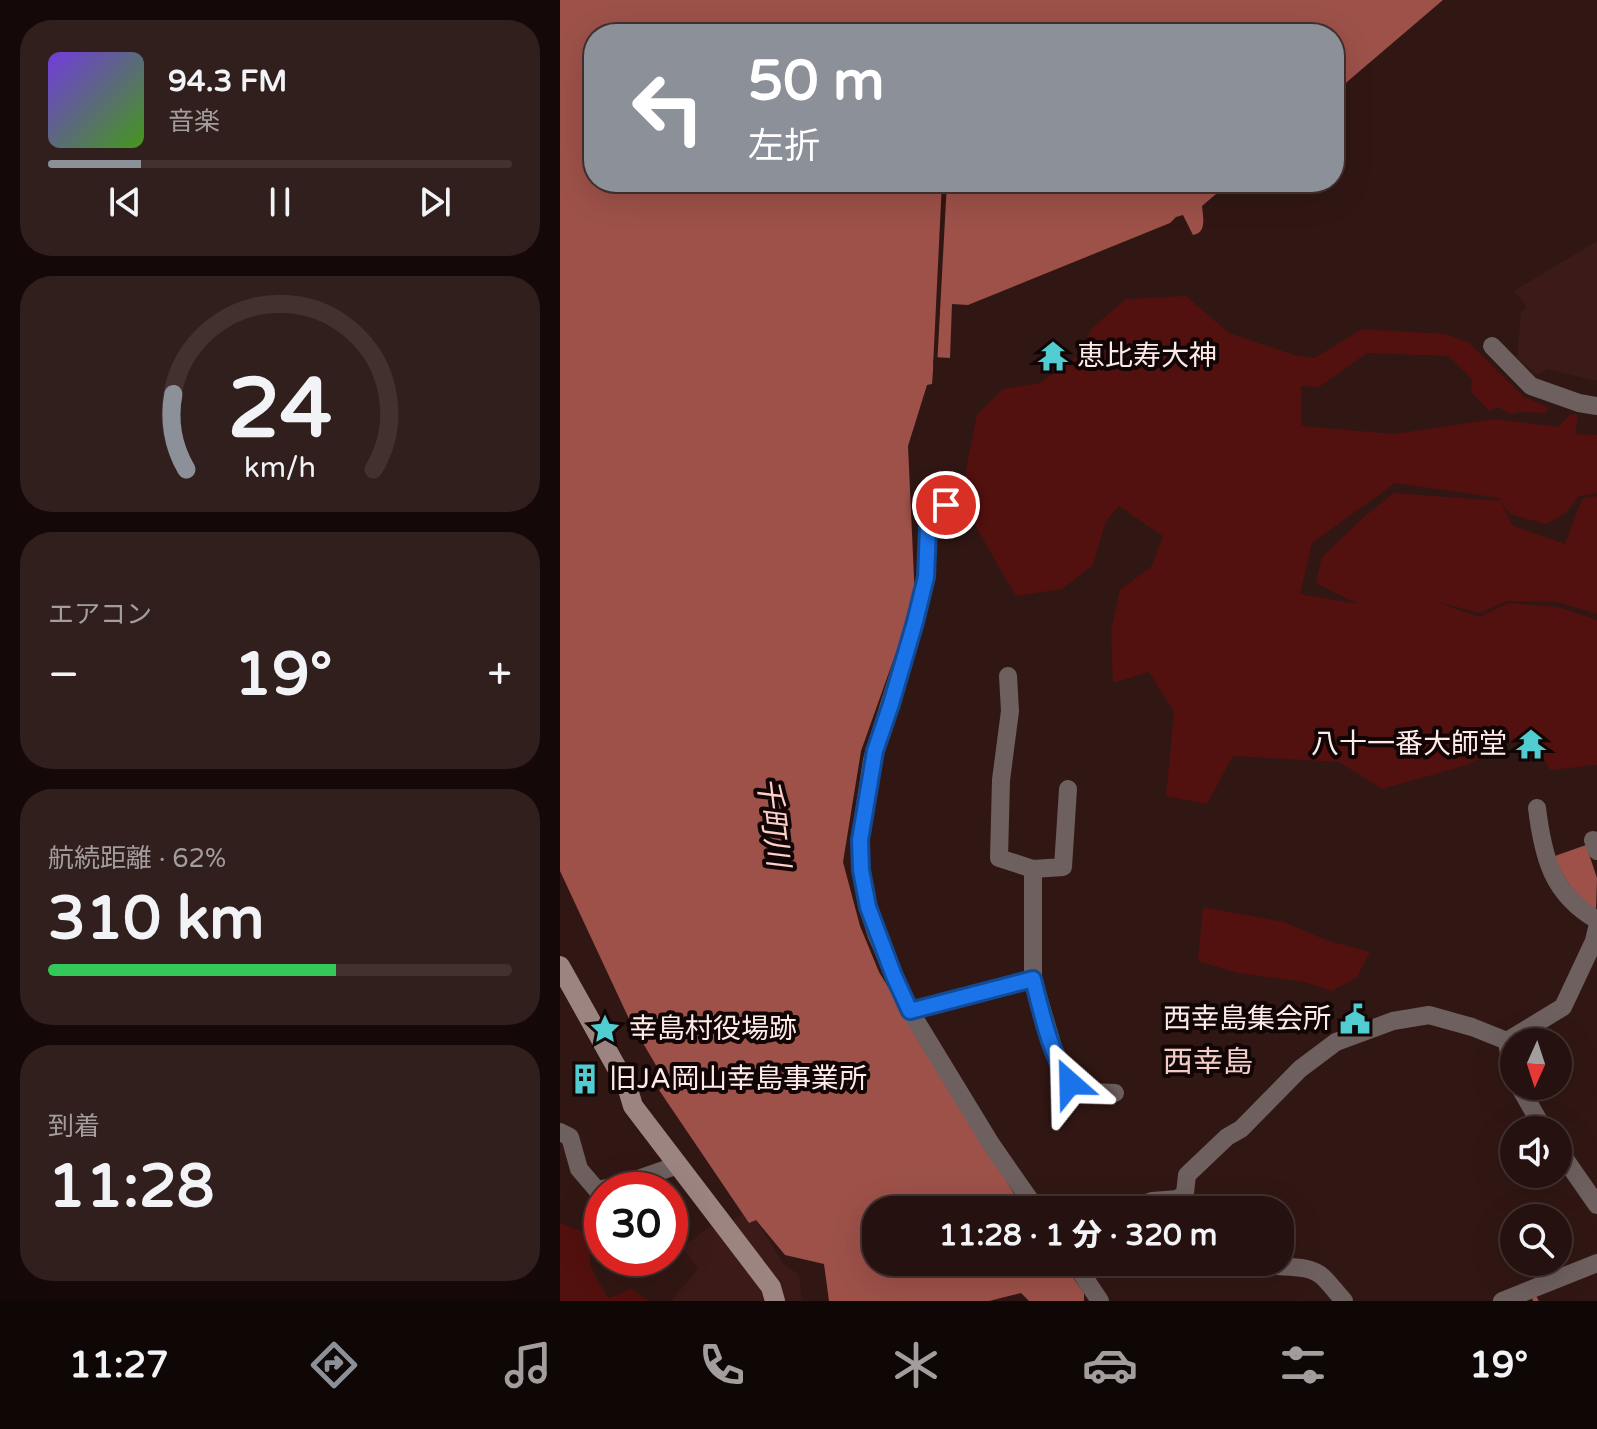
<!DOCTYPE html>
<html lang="ja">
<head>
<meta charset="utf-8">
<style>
	:root { --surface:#25110f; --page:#311f1d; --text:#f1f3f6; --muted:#a39d9e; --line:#42312f; --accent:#8c9099 }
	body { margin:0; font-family:"Varela Round","Noto Sans JP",sans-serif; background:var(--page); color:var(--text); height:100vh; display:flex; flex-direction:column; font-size:30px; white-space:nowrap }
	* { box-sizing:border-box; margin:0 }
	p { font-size:26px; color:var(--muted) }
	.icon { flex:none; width:44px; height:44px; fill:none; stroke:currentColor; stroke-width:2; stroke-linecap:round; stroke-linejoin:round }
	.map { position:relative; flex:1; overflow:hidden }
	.drawer { display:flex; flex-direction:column; gap:20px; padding:20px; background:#140908; width:560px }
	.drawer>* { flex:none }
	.guide { position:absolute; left:24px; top:24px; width:760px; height:168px; border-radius:32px; box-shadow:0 8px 32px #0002,0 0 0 2px var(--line); background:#8c9099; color:#fff; overflow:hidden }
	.needle { width:52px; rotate:183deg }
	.tools { position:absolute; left:940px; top:1028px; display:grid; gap:16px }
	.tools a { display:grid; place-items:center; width:72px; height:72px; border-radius:50%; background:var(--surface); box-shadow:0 8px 32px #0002,0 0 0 2px var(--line); font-size:40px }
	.speed { position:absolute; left:24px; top:1172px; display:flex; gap:16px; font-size:40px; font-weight:700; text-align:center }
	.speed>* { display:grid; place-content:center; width:104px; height:104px; border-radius:50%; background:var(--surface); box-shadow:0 8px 32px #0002,0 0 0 2px var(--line); line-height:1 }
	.speed .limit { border:12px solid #d22; background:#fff; color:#111 }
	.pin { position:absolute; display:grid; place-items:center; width:68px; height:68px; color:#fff; margin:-34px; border:4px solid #fff; border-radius:50%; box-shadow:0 2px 8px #0007 }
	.me { position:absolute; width:88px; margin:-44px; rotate:335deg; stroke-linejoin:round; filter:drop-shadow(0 0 6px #0008) }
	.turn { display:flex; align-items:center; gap:28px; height:168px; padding:0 32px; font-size:36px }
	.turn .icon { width:104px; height:104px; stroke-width:2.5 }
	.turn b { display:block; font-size:56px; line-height:68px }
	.big { font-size:60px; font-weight:800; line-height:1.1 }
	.drawer .tile { flex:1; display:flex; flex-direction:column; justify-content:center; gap:12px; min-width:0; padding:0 28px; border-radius:32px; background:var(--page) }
	.drawer .dial { align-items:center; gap:0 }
	.dial svg { height:208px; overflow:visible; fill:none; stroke:var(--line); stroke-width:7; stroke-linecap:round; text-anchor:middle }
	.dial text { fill:var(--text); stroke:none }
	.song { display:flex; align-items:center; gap:24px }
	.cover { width:96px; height:96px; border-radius:12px; background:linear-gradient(135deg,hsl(260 70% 55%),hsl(100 70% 35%)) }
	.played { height:8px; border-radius:4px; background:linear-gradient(90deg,var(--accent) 20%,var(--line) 20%) }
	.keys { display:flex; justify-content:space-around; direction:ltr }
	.heat { display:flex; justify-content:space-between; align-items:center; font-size:44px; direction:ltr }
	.charge { height:12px; border-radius:6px; background:linear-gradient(90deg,#34c759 62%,var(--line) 0) }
	.trip { position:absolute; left:302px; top:1196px; width:432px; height:80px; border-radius:32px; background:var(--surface); box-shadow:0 8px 32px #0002,0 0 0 2px var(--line); font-weight:800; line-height:80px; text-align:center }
	.menu { display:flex; height:128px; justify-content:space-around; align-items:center; background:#0f0706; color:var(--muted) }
	.menu .icon { width:56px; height:56px }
	.menu .selected { color:var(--accent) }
	.menu b { font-size:36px; color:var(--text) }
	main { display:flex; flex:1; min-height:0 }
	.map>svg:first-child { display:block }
	.built { fill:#3c1a17 }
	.green { fill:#52100e; fill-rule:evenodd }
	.water { fill:#9d5149 }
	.pier { fill:#311714 }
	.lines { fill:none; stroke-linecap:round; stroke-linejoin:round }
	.stream { stroke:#9d5149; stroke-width:5 }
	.minor { stroke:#6e605e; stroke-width:18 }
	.secondary { stroke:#9c8481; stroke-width:20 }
	.route-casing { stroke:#114b97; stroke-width:20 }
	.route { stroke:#1a73e8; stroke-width:14 }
	.labels { text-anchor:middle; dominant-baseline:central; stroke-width:8; stroke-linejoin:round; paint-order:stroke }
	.poi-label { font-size:28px; fill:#feebe8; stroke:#110605; text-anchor:start }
	.water-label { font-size:30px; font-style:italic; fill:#fed0c9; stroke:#110605 }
	.neighbourhood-label { font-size:30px; fill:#f2ccc7; stroke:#110605 }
</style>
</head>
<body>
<main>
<section class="drawer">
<div class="tile">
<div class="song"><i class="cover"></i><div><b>94.3 FM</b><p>音楽</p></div></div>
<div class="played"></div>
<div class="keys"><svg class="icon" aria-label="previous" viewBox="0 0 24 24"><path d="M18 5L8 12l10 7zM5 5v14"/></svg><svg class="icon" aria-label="pause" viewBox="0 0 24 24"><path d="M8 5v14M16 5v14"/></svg><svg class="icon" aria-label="next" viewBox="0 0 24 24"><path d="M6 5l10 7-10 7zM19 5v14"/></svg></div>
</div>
<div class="tile dial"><svg viewBox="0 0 100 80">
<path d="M14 69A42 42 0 1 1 86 69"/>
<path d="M14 69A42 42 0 0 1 9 40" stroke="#8c9099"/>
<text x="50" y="56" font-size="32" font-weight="700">24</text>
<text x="50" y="72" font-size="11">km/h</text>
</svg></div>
<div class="tile"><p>エアコン</p>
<div class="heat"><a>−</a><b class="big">19°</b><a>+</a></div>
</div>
<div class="tile"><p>航続距離 · 62%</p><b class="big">310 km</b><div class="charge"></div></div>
<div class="tile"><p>到着</p><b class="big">11:28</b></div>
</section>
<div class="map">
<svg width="1037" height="1301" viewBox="0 0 1037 1301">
	<rect width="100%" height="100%" fill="#311714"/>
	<!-- built -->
	<g class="built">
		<path d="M1037,241V381L987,369L978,375L957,358L961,313L967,307L954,291Z"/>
		<path d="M182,1214L189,1223L195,1219L224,1264L239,1275L242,1301H221L167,1224Z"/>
		<path d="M155,1222L209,1301H111L138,1269L122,1248Z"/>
	</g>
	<!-- green -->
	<g class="green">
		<path d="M626,296L669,333L737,356L755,358L802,329L885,334L908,342L963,396L989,408L984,413L959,412L951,414L938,407L929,411L911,392L912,379L888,356L807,353L759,387L741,386V426L834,434L935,419L998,427L1011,414L1018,415L1015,434L1037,435V493L1019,496L1006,513L986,524L950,514L941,503L953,526L1005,544L1022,499L1037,496V614L997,602L947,601L920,613L877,602L919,617L949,603L998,607L1037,620V765L990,770L969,731L907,765L822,789L779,762L673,756L647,804L606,796L614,712L589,672L553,683L551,630L560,590L592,566L603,536L559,506L546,521L533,565L502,589L456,596L417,529L404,480L417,415L443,389L480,383L518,356L532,328L566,299ZM835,483L939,498L941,501L834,493L804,517L762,557L756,583L798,604L740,594L752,543Z"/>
		<path d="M643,907L724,922L766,940L810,952L797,977L772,991L745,982L677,973L638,961Z"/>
		<path d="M0,1223L31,1235L30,1266L48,1298L71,1289L89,1301H0Z"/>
	</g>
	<!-- water -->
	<g class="water">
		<path d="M0,0H883L774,93V34H34V182H670L642,206C643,217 647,233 633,235L623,215L616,217L610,223L408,305L392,304L390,358L374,357L372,384L367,385L348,446L355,599L301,751L283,862L300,926L319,972L464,1210H316V1262H502L524,1293V1301H469L461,1293L429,1301H269L264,1264L225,1255L196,1220L189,1223L99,1090L107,1084L70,1021L0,871Z"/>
		<path d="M1026,845L1037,878L1036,910L1020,901L992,857Z"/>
	</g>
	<!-- pier -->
	<path class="pier" d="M382,182H387L377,367H373Z"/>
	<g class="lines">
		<!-- stream -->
		<path class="stream" d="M975,1299L976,1301"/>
		<!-- minor -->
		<g class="minor">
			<path d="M932,346L971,386L1019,403L1037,406"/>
			<path d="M386,505V512L368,528L366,577L355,622L312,760L300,840L301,870L308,907L317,936L350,1011L431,1144L477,1210"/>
			<path d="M448,676L450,711L441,780L439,858L473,869L503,867L508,789"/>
			<path d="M977,808C983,857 992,894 1037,920"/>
			<path d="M1033,840L1037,851"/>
			<path d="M473,869V979L493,1047L503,1072L510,1083L520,1089L531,1092L555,1093"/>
			<path d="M350,1011L473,979"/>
			<path d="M947,1041L1003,1007L1034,941L1037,928"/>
			<path d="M959,1086L984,1130"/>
			<path d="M0,1132L10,1137L19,1169L37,1190L61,1185L118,1165"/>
			<path d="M998,1149L1037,1205"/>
			<path d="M565,1210L592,1201L618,1199L625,1193L627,1175L667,1137L681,1129L740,1069L776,1042L833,1021L869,1015L912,1027L947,1041L952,1073L954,1078"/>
			<path d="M514,1262L540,1301"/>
			<path d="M701,1262L707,1265C724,1268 749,1264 763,1277C770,1284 777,1293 784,1301"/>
			<path d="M942,1301L1037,1263"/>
		</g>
		<!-- secondary -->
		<path class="secondary" d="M0,966L67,1086L73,1106L211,1287L215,1301"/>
	</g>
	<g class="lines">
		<!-- route casing -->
		<g class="route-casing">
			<path id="route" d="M386,505V512L368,528L366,577L355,622L331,704L315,751L300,840L301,870L308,907L334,976L350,1011L473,979C482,1014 490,1053 510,1083"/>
		</g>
		<!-- route -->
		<use href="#route" class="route"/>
	</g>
	<!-- icons -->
	<defs>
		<g id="temple-bare" transform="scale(2.4)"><path d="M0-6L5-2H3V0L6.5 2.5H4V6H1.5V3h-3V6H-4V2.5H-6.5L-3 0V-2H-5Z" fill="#51ccd1" stroke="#110605" stroke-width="2.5" paint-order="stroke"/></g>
		<g id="civic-bare" transform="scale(2.4)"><path d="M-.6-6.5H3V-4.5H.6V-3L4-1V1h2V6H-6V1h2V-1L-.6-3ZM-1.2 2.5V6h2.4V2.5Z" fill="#51ccd1" stroke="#110605" stroke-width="2.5" paint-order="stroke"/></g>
		<g id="sight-bare" transform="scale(2.4)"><path d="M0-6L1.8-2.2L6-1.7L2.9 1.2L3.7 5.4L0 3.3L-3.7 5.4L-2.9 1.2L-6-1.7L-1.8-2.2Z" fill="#51ccd1" stroke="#110605" stroke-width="2.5" paint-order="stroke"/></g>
		<g id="building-bare" transform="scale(2.4)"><path d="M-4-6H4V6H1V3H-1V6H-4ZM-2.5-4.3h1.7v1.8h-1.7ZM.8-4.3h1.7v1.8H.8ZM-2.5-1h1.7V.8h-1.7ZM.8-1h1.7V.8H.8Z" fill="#51ccd1" stroke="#110605" stroke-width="2.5" paint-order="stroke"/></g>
	</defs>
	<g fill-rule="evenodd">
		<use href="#temple-bare" x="493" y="356"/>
		<use href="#temple-bare" x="971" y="744"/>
		<use href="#civic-bare" x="795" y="1019"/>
		<use href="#sight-bare" x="45" y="1029"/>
		<use href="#building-bare" x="25" y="1079"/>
	</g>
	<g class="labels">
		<!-- poi labels -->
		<g class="poi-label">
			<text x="517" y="356">恵比寿大神</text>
			<text x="947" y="744" text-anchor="end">八十一番大師堂</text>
			<text x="771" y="1019" text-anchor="end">西幸島集会所</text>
			<text x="69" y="1029">幸島村役場跡</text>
			<text x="49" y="1079">旧JA岡山幸島事業所</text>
		</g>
		<!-- water labels -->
		<g class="water-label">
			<text transform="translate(213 822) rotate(83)">千町川</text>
		</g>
		<!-- neighbourhood labels -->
		<g class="neighbourhood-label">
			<text x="648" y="1062">西幸島</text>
		</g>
	</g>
</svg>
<div class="tools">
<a><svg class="needle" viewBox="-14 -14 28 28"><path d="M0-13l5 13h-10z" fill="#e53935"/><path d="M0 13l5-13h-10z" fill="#a39d9e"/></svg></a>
<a><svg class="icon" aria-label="sound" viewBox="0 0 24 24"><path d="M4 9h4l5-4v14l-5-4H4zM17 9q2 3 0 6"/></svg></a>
<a><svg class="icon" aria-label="search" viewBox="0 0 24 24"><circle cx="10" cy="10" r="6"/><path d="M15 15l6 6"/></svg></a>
</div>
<div class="speed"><div class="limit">30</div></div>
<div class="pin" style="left:386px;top:505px;background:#d93025"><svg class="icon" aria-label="arrive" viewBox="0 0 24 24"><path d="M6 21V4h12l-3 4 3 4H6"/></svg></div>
<svg class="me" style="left:510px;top:1083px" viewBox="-20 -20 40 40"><path d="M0-17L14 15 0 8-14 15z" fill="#1a73e8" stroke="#fff" stroke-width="4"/></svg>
<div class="trip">11:28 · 1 分 · 320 m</div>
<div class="guide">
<div class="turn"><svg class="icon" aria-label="left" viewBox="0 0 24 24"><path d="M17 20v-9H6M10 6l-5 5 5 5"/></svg><div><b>50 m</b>左折</div></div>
</div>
</div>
</main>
<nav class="menu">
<b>11:27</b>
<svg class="icon selected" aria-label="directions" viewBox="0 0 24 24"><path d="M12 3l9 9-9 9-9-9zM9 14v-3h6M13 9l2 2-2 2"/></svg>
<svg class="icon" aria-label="music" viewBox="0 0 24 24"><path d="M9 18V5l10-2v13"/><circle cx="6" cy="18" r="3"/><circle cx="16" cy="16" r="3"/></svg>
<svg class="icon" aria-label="phone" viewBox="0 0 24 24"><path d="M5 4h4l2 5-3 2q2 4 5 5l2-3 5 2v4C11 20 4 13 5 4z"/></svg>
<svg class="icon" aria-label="climate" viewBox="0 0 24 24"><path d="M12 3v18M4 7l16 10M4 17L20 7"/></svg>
<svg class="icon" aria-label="car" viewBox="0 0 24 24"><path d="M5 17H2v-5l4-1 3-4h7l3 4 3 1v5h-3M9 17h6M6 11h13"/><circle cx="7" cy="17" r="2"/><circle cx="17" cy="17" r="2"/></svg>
<svg class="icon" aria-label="filters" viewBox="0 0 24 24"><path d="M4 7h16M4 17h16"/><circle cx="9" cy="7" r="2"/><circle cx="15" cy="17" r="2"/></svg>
<b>19°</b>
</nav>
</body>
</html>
